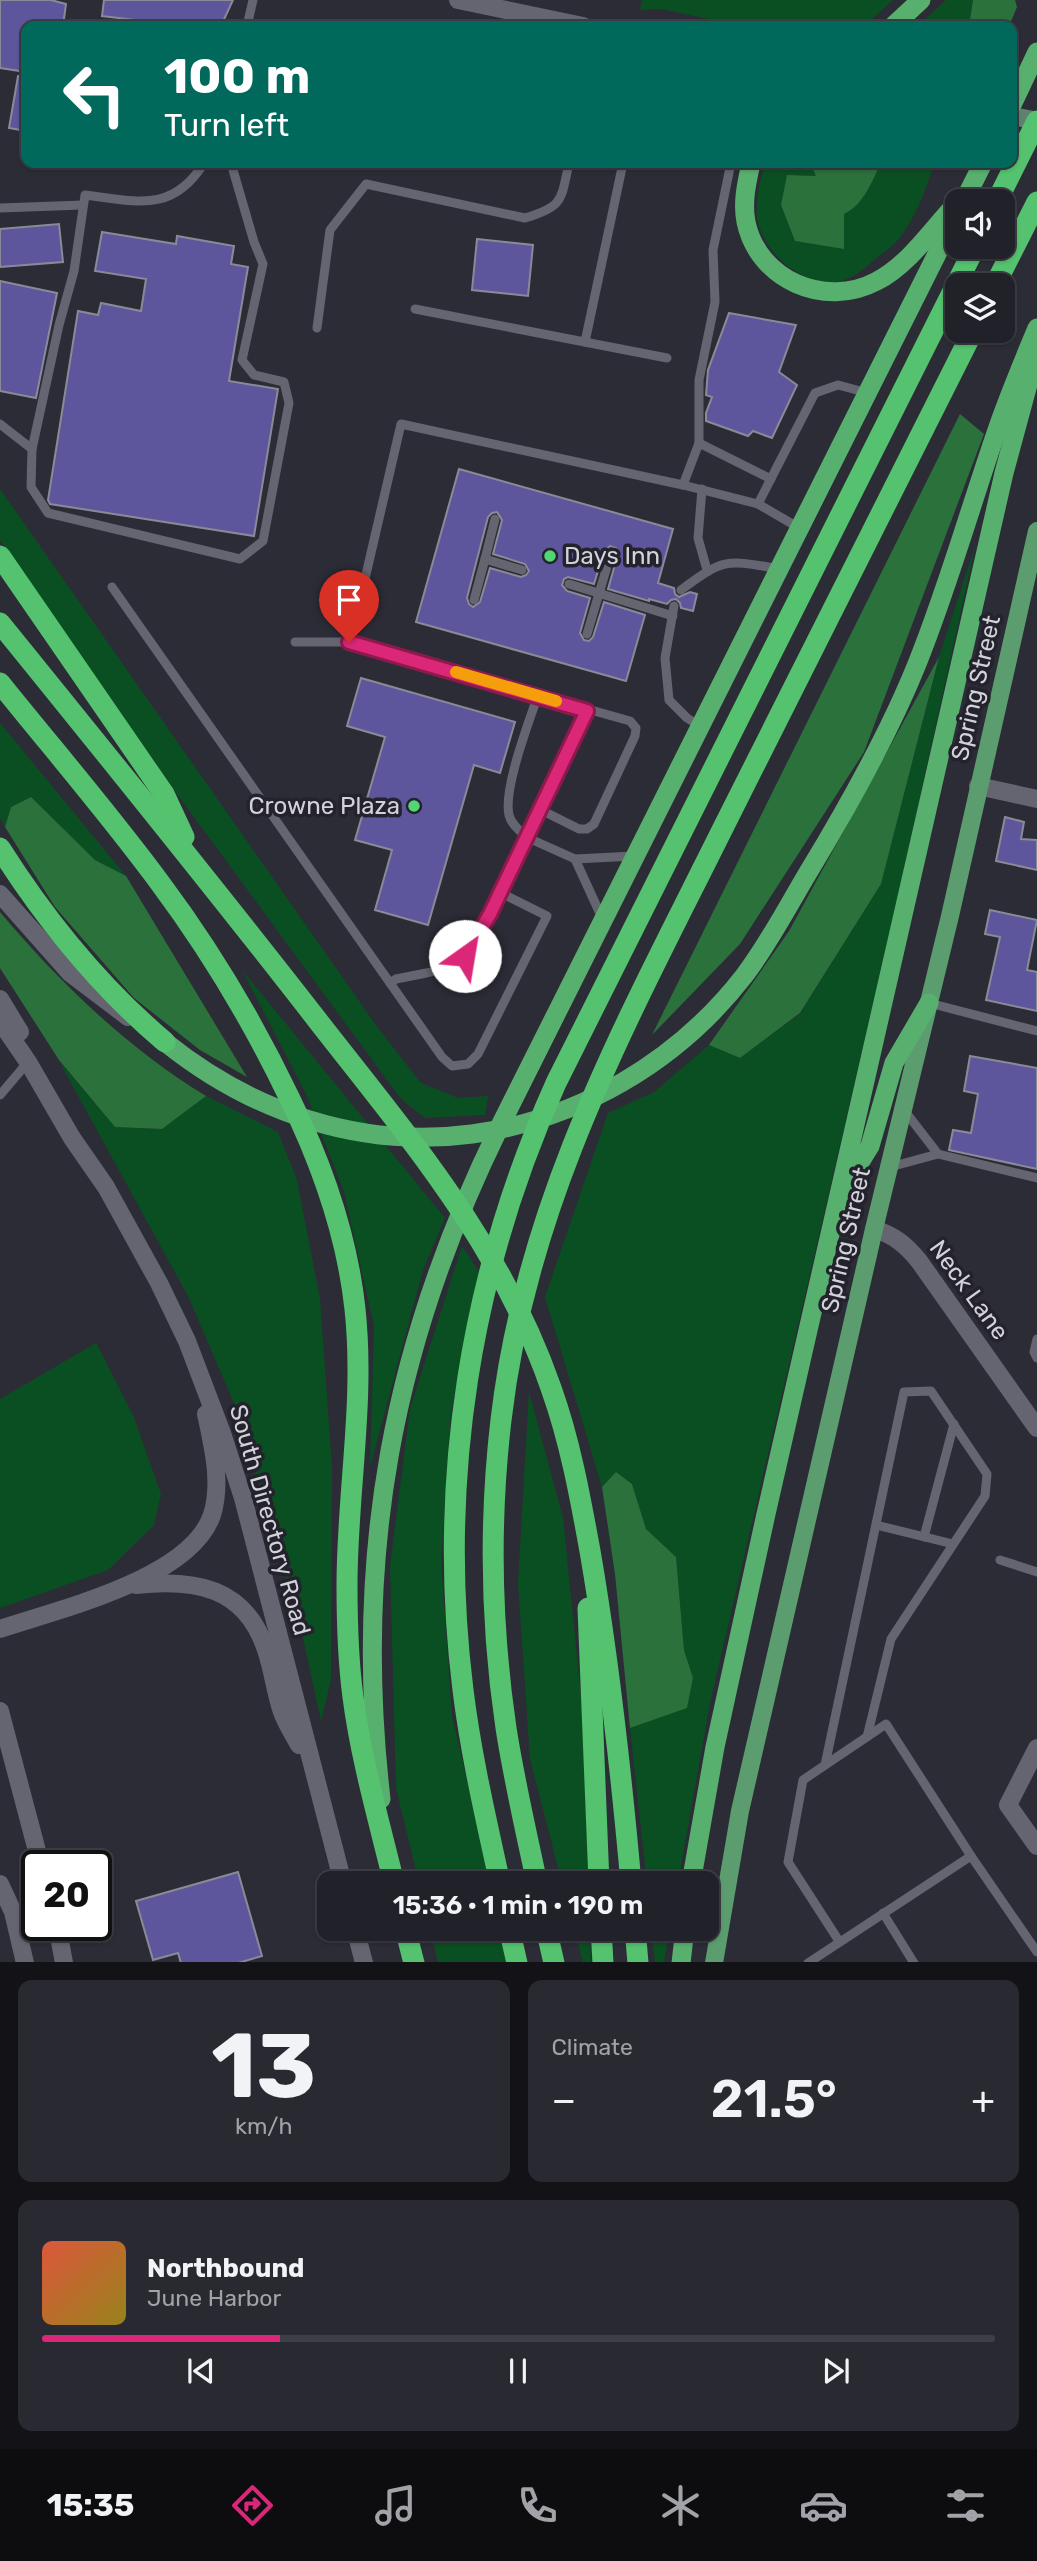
<!DOCTYPE html>
<html lang="en">
<head>
<meta charset="utf-8">
<style>
	:root { --surface:#212129; --page:#292931; --text:#f1f3f6; --muted:#a2a3a8; --line:#3e3e46; --accent:#db2777 }
	body { margin:0; font-family:Rubik,sans-serif; background:var(--page); color:var(--text); height:100vh; display:flex; flex-direction:column; font-size:26px; white-space:nowrap }
	* { box-sizing:border-box; margin:0 }
	p { font-size:23px; color:var(--muted) }
	.icon { flex:none; width:38px; height:38px; fill:none; stroke:currentColor; stroke-width:2; stroke-linecap:round; stroke-linejoin:round }
	.map { position:relative; height:1962px; overflow:hidden }
	.panel { display:flex; flex-direction:column; gap:18px; padding:18px; background:#121217; flex:1 }
	.panel>* { flex:none }
	.top-card { position:absolute; left:21px; top:21px; width:996px; height:147px; border-radius:14px; box-shadow:0 2px 5px #0004,0 0 0 2px var(--line); background:#00695c; color:#fff; overflow:hidden }
	.tools { position:absolute; left:945px; top:189px; display:grid; gap:14px }
	.tools a { display:grid; place-items:center; width:70px; height:70px; border-radius:14px; background:var(--surface); box-shadow:0 2px 5px #0004,0 0 0 2px var(--line); font-size:35px }
	.speed { position:absolute; left:21px; top:1850px; display:flex; gap:14px; font-size:35px; font-weight:700; text-align:center }
	.speed>* { display:grid; place-content:center; width:91px; height:91px; border-radius:50%; background:var(--surface); box-shadow:0 2px 5px #0004,0 0 0 2px var(--line); line-height:1 }
	.speed .limit { border:4px solid #111; border-radius:10px; background:#fff; color:#111 }
	.pin { position:absolute; display:grid; place-items:center; width:60px; height:60px; color:#fff; margin:-72px -30px; border-radius:50% 50% 50% 0; rotate:-45deg; box-shadow:0 0 7px #0007 }
	.pin .icon { rotate:45deg }
	.me { position:absolute; width:77px; margin:-38px; rotate:32deg; stroke-linejoin:round; filter:drop-shadow(0 0 5px #0008) }
	.turn { display:flex; align-items:center; gap:24px; height:147px; padding:0 28px; font-size:32px }
	.turn .icon { width:91px; height:91px; stroke-width:2.5 }
	.turn b { display:block; font-size:49px; line-height:60px }
	.big { font-size:52px; font-weight:600; line-height:1.1 }
	.panel .widget { flex:1; display:flex; flex-direction:column; justify-content:center; gap:10px; min-width:0; padding:0 24px; border-radius:14px; background:var(--page) }
	.panel .dial { align-items:center; gap:0 }
	.dial b { font-size:91px; line-height:1 }
	.song { display:flex; align-items:center; gap:21px }
	.cover { width:84px; height:84px; border-radius:10px; background:linear-gradient(135deg,hsl(10 70% 55%),hsl(50 70% 35%)) }
	.played { height:7px; border-radius:4px; background:linear-gradient(90deg,var(--accent) 25%,var(--line) 25%) }
	.keys { display:flex; justify-content:space-around; direction:ltr }
	.heat { display:flex; justify-content:space-between; align-items:center; font-size:38px; direction:ltr }
	.panel .tiles { flex:1; display:grid; gap:18px; grid-template-columns:1fr 1fr }
	.widget:last-child { grid-column:span 2 }
	.trip { position:absolute; left:317px; top:1871px; width:402px; height:70px; border-radius:14px; background:var(--surface); box-shadow:0 2px 5px #0004,0 0 0 2px var(--line); font-weight:600; line-height:70px; text-align:center }
	.tabs { display:flex; height:112px; justify-content:space-around; align-items:center; background:#0d0d10; color:var(--muted) }
	.tabs .icon { width:49px; height:49px }
	.tabs .active { color:var(--accent) }
	.tabs b { font-size:32px; color:var(--text) }
	.map>svg:first-child { display:block }
	.green { fill:#0a4f21 }
	.forest { fill:#2b713c }
	.building { fill:#5e569c; stroke:#8a8a97; stroke-width:2; fill-rule:evenodd }
	.lines { fill:none; stroke-linecap:round; stroke-linejoin:round }
	.service { stroke:#656571; stroke-width:9 }
	.minor { stroke:#656571; stroke-width:18 }
	.tertiary { stroke:#656571; stroke-width:18 }
	.secondary { stroke:#608170; stroke-width:18 }
	.primary { stroke:#5b9d6f; stroke-width:18 }
	.trunk { stroke:#58b06e; stroke-width:19 }
	.motorway { stroke:#54c26e; stroke-width:21 }
	.route-casing { stroke:#8e194d; stroke-width:18 }
	.route { stroke:#db2777; stroke-width:12 }
	.slow { stroke:#f59e0b; stroke-width:12 }
	.poi-dot { fill:#51d674; stroke:#23222d; stroke-width:2.5 }
	.labels { text-anchor:middle; dominant-baseline:central; stroke-width:7; stroke-linejoin:round; paint-order:stroke }
	.poi-label { font-size:24px; fill:#d2d2d9; stroke:#23222d; text-anchor:start }
	.street-label { font-size:24px; fill:#d2d2d9; stroke:#23222d }
</style>
</head>
<body>
<div class="map">
<svg width="1037" height="1963" viewBox="0 0 1037 1963">
	<rect width="100%" height="100%" fill="#2c2c37"/>
	<!-- green -->
	<g class="green">
		<path d="M642,0H893L864,26H743L661,9L640,10Z"/>
		<path d="M946,0H973L969,26H918Z"/>
		<path d="M765,163H810L817,176L787,175L781,206L795,241L843,248L844,214L867,191L881,163H934C927,188 915,219 898,240C891,248 881,254 873,261C864,269 854,277 842,281C807,289 769,258 759,226C753,208 760,181 765,163Z"/>
		<path d="M0,489L378,1028L421,1083L458,1098L488,1096L485,1115L425,1118L401,1099L180,798L0,540Z"/>
		<path d="M976,543L898,896L710,1703L678,1883H647L630,1728L687,1707L693,1678L684,1650L676,1557L646,1529L632,1484L616,1472L602,1487L545,1297L608,1113L654,1092L709,1045L740,1058L800,1014L881,884L939,657Z"/>
		<path d="M0,723L126,876L95,860L31,797L11,807L5,827L0,818Z"/>
		<path d="M242,970L445,1218L423,1270L370,1467L374,1326L344,1192L307,1096Z"/>
		<path d="M59,1061L115,1127L162,1129L206,1096L278,1132L297,1180L320,1299L332,1467L331,1680L321,1721L303,1638L240,1417L188,1296Z"/>
		<path d="M462,1246L479,1272L451,1412L441,1560L452,1716L491,1883H419L396,1788L390,1566L410,1409Z"/>
		<path d="M96,1343L133,1415L161,1494L154,1525L108,1570L0,1608V1399Z"/>
		<path d="M529,1392L563,1518L584,1726L588,1883H562L530,1759L518,1583Z"/>
		<path d="M430,1929H500L506,1962H438Z"/>
		<path d="M574,1929H590L591,1962H583Z"/>
		<path d="M651,1929H670L664,1962H655Z"/>
	</g>
	<!-- forest -->
	<g class="forest">
		<path d="M973,0H1015L1017,7L1009,26H969Z"/>
		<path d="M810,163H881C871,183 864,204 844,214V249L795,241L781,205L787,175L816,176Z"/>
		<path d="M960,414L984,434L864,752L740,944L652,1035Z"/>
		<path d="M939,657L881,884L800,1013L740,1058L709,1045L789,931Z"/>
		<path d="M31,797L95,860L126,876L247,1077L200,1050L134,998L55,907L5,827L11,807Z"/>
		<path d="M0,912C59,982 127,1048 206,1096L162,1129L115,1127L59,1060L0,968Z"/>
		<path d="M616,1472L632,1484L646,1529L676,1557L684,1650L693,1678L687,1708L630,1728L615,1574L602,1487Z"/>
	</g>
	<!-- building -->
	<g class="building">
		<path d="M0,0H51L66,4L63,26H26V72L0,68Z"/>
		<path d="M104,0H233L221,26H135L136,20L102,16Z"/>
		<path d="M18,76L26,77V131L9,128Z"/>
		<path d="M59,224L63,262L0,267V229Z"/>
		<path d="M102,232L176,244L177,236L234,246L231,264L248,267L229,381L278,389L254,536L50,504L48,500L78,311L98,315L101,303L141,311L146,279L95,271Z"/>
		<path d="M477,239L533,245L528,296L472,290Z"/>
		<path d="M0,281L57,293L36,398L0,391Z"/>
		<path d="M729,313L796,325L779,372L797,385L772,438L753,431L748,436L706,421V413L712,397L706,395L708,370Z"/>
		<path d="M459,469L673,529L658,583L674,588L675,594L679,597L690,592L697,594L693,611L681,608L680,603L676,599L671,600L667,604L649,599V601L608,589L618,554L616,548L610,546L604,551L594,584L568,577L564,579L562,585L567,591L590,598L580,633L584,640L589,641L593,637L604,602L645,615L626,681L416,622ZM497,512L502,520L493,554L525,564L529,571L526,575L521,577L490,568L480,602L473,607L469,604L467,598L488,517L492,513Z"/>
		<path d="M361,678L515,722L500,773L474,765L428,925L375,910L392,850L355,840L385,737L347,726Z"/>
		<path d="M1005,817L1024,822L1021,839L1037,840V870L996,861Z"/>
		<path d="M990,910L1037,920L1027,970L1037,972V1011L986,1000L1000,937L985,934Z"/>
		<path d="M970,1056L1037,1068V1169L949,1150L953,1130L971,1133L978,1094L964,1091Z"/>
		<path d="M238,1872L262,1956L238,1963H181L178,1953L153,1960L136,1901Z"/>
	</g>
	<g class="lines">
		<!-- service -->
		<g class="service">
			<path d="M247,26L253,0"/>
			<path d="M0,208L83,205"/>
			<path d="M415,309L667,358"/>
			<path d="M317,328L330,230L366,184L525,218C564,207 561,199 569,163"/>
			<path d="M585,342L623,163"/>
			<path d="M0,424L32,449L59,325L74,271L85,195C136,201 172,214 204,163"/>
			<path d="M699,443V380L715,302L713,250L731,163"/>
			<path d="M32,449L31,487L48,513L240,559L263,541L289,403L284,382L254,375L242,360L263,264L254,242L231,163"/>
			<path d="M702,489L698,538L707,570"/>
			<path d="M758,504L683,485L699,443L771,479"/>
			<path d="M801,529L758,504L815,393L838,385L868,393"/>
			<path d="M485,559L495,519"/>
			<path d="M569,584L673,616"/>
			<path d="M112,587L442,1057L452,1066L468,1064L478,1054L547,916L501,893L526,837L575,859"/>
			<path d="M681,590C725,557 727,560 780,569"/>
			<path d="M361,596L401,424L683,485"/>
			<path d="M474,600L485,559L522,570"/>
			<path d="M674,606L665,658L669,700L687,718L700,726"/>
			<path d="M587,634L611,553"/>
			<path d="M295,642H349L630,721L636,728L635,736L594,824L587,829H579L539,809"/>
			<path d="M538,695C529,722 503,789 509,815C511,824 519,830 526,837L587,711"/>
			<path d="M603,920L575,859L634,856"/>
			<path d="M390,983L396,979C418,974 446,972 465,957C480,944 492,911 501,893"/>
			<path d="M929,1003L1037,1031"/>
			<path d="M0,1095L28,1062"/>
			<path d="M938,1154L1037,1178"/>
			<path d="M890,1167L938,1154L904,1110"/>
			<path d="M1037,1339L1034,1352L1037,1358"/>
			<path d="M876,1525L953,1544"/>
			<path d="M924,1537L954,1424"/>
			<path d="M1000,1560L1037,1572"/>
			<path d="M825,1765L904,1392L931,1391L987,1474L985,1496L891,1639L867,1737"/>
			<path d="M883,1913L914,1963"/>
			<path d="M839,1941L788,1862L803,1780L886,1724L971,1856"/>
			<path d="M808,1963L971,1856L1037,1952"/>
		</g>
		<!-- minor -->
		<g class="minor">
			<path d="M978,786L1037,799"/>
			<path d="M874,1229C894,1235 906,1245 919,1261L1037,1428"/>
			<path d="M1037,1748L1008,1805L1037,1846"/>
		</g>
		<!-- tertiary -->
		<g class="tertiary">
			<path d="M458,0L583,26"/>
			<path d="M0,894L70,973L128,1017"/>
			<path d="M0,999L20,1032"/>
			<path d="M0,1021L28,1062L72,1138L106,1187L159,1283L187,1341L222,1433L243,1498L343,1883"/>
			<path d="M136,1585C194,1579 245,1586 266,1650C273,1670 275,1692 282,1712C286,1723 293,1734 299,1745"/>
			<path d="M0,1629C59,1609 190,1579 212,1515C222,1483 213,1447 206,1414"/>
			<path d="M0,1711L41,1866"/>
			<path d="M0,1884L13,1912L25,1963"/>
			<path d="M57,1925L64,1963"/>
			<path d="M355,1928L364,1963"/>
		</g>
		<!-- secondary -->
		<path class="secondary" d="M1012,116L1037,121"/>
		<!-- primary -->
		<path class="primary" d="M714,1963L740,1811L874,1229L950,916L1037,531"/>
		<!-- trunk -->
		<g class="trunk">
			<path d="M893,26L921,0"/>
			<path d="M1012,105L1037,52"/>
			<path d="M751,163C747,182 742,202 746,222C758,280 825,309 877,281C908,265 931,231 954,206"/>
			<path d="M964,201L983,163"/>
			<path d="M165,1042C252,1112 360,1149 472,1134C580,1119 677,1062 744,976C769,943 788,906 809,871C849,805 888,736 917,664C948,587 970,508 997,430C1009,395 1023,362 1037,328"/>
			<path d="M849,1180L870,1146L894,1063L929,1003"/>
			<path d="M381,1799C353,1557 392,1346 499,1128L957,214"/>
			<path d="M691,1883L715,1747L766,1514L1004,473L1037,351"/>
			<path d="M681,1963L685,1928"/>
		</g>
		<!-- motorway -->
		<g class="motorway">
			<path d="M997,201L1037,121"/>
			<path d="M995,285L1037,202"/>
			<path d="M0,556L164,794L184,837"/>
			<path d="M0,623C107,755 214,887 318,1021C410,1139 501,1244 551,1388C570,1441 580,1496 590,1551C609,1661 621,1771 631,1883"/>
			<path d="M0,683C53,749 110,815 160,883C210,950 253,1022 289,1097C322,1164 347,1235 355,1309C365,1402 347,1493 347,1585C347,1622 348,1660 353,1697C361,1759 379,1821 394,1883"/>
			<path d="M0,848C45,919 100,987 165,1042"/>
			<path d="M588,1608L599,1883"/>
			<path d="M500,1883C486,1819 471,1755 463,1690C437,1482 470,1274 556,1083L975,247"/>
			<path d="M537,1883C526,1831 514,1780 506,1728C491,1626 489,1522 501,1420C526,1202 626,1023 722,830C806,664 889,497 973,331"/>
			<path d="M405,1928L414,1963"/>
			<path d="M509,1928L517,1963"/>
			<path d="M546,1928L554,1963"/>
			<path d="M601,1928L603,1963"/>
			<path d="M635,1928L638,1963"/>
		</g>
	</g>
	<g class="lines">
		<!-- route casing -->
		<g class="route-casing">
			<path id="route" d="M349,642L587,711L490,914L465,956"/>
		</g>
		<!-- route -->
		<use href="#route" class="route"/>
		<!-- slow -->
		<path class="slow" d="M456,672L556,701"/>
	</g>
	<!-- markers -->
	<g class="poi-dot">
		<circle cx="550" cy="556" r="7"/>
		<circle cx="414" cy="806" r="7"/>
	</g>
	<g class="labels">
		<!-- poi labels -->
		<g class="poi-label">
			<text x="564" y="556">Days Inn</text>
			<text x="400" y="806" text-anchor="end">Crowne Plaza</text>
		</g>
		<!-- street labels -->
		<g class="street-label">
			<text transform="translate(976 688) rotate(-77)">Spring Street</text>
			<text transform="translate(846 1240) rotate(-77)">Spring Street</text>
			<text transform="translate(969 1290) rotate(54)">Neck Lane</text>
			<text transform="translate(270 1520) rotate(74)">South Directory Road</text>
		</g>
	</g>
</svg>
<div class="tools">
<a><svg class="icon" aria-label="sound" viewBox="0 0 24 24"><path d="M4 9h4l5-4v14l-5-4H4zM17 9q2 3 0 6"/></svg></a>
<a><svg class="icon" aria-label="layers" viewBox="0 0 24 24"><path d="M12 4l9 5-9 5-9-5zM3 14l9 5 9-5"/></svg></a>
</div>
<div class="speed"><div class="limit">20</div></div>
<div class="pin" style="left:349px;top:642px;background:#d93025"><svg class="icon" aria-label="arrive" viewBox="0 0 24 24"><path d="M6 21V4h12l-3 4 3 4H6"/></svg></div>
<svg class="me" style="left:465px;top:956px" viewBox="-20 -20 40 40"><circle r="19" fill="#fff"/><path d="M0-13L10 11 0 6-10 11z" fill="#db2777"/></svg>
<div class="trip">15:36 · 1 min · 190 m</div>
<div class="top-card">
<div class="turn"><svg class="icon" aria-label="left" viewBox="0 0 24 24"><path d="M17 20v-9H6M10 6l-5 5 5 5"/></svg><div><b>100 m</b>Turn left</div></div>
</div>
</div>
<section class="panel">
<div class="tiles">
<div class="widget dial"><b>13</b><p>km/h</p></div>
<div class="widget"><p>Climate</p>
<div class="heat"><a>−</a><b class="big">21.5°</b><a>+</a></div>
</div>
<div class="widget">
<div class="song"><i class="cover"></i><div><b>Northbound</b><p>June Harbor</p></div></div>
<div class="played"></div>
<div class="keys"><svg class="icon" aria-label="previous" viewBox="0 0 24 24"><path d="M18 5L8 12l10 7zM5 5v14"/></svg><svg class="icon" aria-label="pause" viewBox="0 0 24 24"><path d="M8 5v14M16 5v14"/></svg><svg class="icon" aria-label="next" viewBox="0 0 24 24"><path d="M6 5l10 7-10 7zM19 5v14"/></svg></div>
</div>
</div>
</section>
<nav class="tabs">
<b>15:35</b>
<svg class="icon active" aria-label="directions" viewBox="0 0 24 24"><path d="M12 3l9 9-9 9-9-9zM9 14v-3h6M13 9l2 2-2 2"/></svg>
<svg class="icon" aria-label="music" viewBox="0 0 24 24"><path d="M9 18V5l10-2v13"/><circle cx="6" cy="18" r="3"/><circle cx="16" cy="16" r="3"/></svg>
<svg class="icon" aria-label="phone" viewBox="0 0 24 24"><path d="M5 4h4l2 5-3 2q2 4 5 5l2-3 5 2v4C11 20 4 13 5 4z"/></svg>
<svg class="icon" aria-label="climate" viewBox="0 0 24 24"><path d="M12 3v18M4 7l16 10M4 17L20 7"/></svg>
<svg class="icon" aria-label="car" viewBox="0 0 24 24"><path d="M5 17H2v-5l4-1 3-4h7l3 4 3 1v5h-3M9 17h6M6 11h13"/><circle cx="7" cy="17" r="2"/><circle cx="17" cy="17" r="2"/></svg>
<svg class="icon" aria-label="filters" viewBox="0 0 24 24"><path d="M4 7h16M4 17h16"/><circle cx="9" cy="7" r="2"/><circle cx="15" cy="17" r="2"/></svg>
</nav>
</body>
</html>
